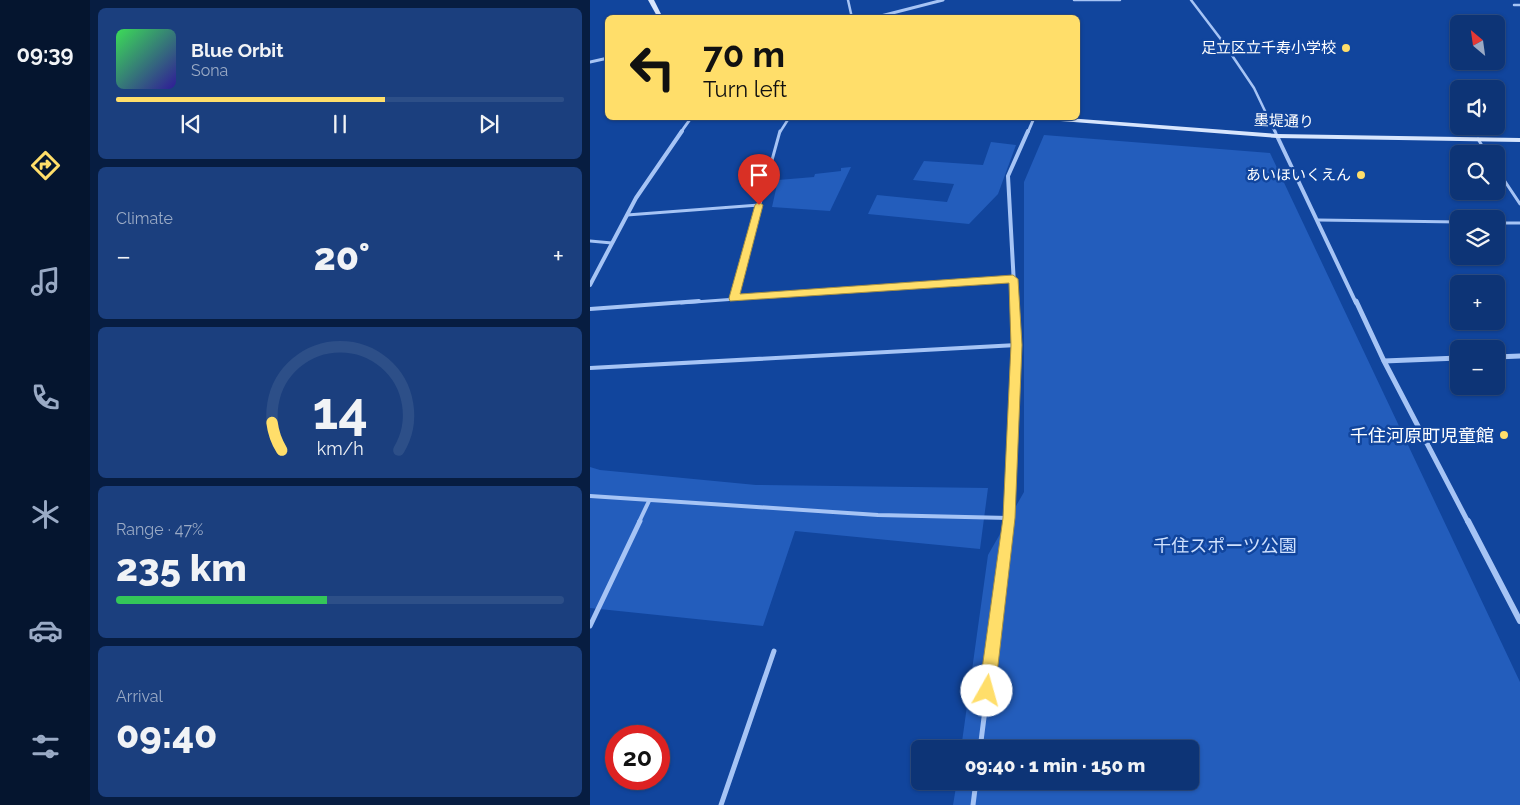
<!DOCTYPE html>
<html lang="en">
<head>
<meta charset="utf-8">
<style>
	:root { --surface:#0d3476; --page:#1b3f7e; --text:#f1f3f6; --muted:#9aaac5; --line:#2d4f88; --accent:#ffde6a }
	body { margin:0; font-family:Raleway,"Noto Sans JP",sans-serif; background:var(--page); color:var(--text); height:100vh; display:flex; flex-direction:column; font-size:19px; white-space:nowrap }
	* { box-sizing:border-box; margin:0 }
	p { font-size:16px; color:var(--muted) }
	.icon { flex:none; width:28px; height:28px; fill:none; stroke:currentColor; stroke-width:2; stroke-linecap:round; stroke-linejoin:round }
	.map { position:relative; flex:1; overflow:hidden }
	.side { display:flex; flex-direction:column; gap:8px; padding:8px; background:#071d41; width:500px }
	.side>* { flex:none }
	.hud { position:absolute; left:15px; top:15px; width:475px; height:105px; border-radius:8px; box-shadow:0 1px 4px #0004,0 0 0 1px var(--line); background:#ffde6a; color:#111; overflow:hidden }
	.needle { width:32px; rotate:331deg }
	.buttons { position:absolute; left:860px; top:15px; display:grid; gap:10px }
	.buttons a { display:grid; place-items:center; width:55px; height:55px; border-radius:8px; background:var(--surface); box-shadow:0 1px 4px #0004,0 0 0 1px var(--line); font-size:25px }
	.speed { position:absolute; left:15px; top:725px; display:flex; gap:10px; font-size:25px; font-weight:700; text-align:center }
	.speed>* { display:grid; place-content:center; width:65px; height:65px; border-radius:50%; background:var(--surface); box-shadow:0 1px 4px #0004,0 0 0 1px var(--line); line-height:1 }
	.speed .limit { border:8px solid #d22; background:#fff; color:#111 }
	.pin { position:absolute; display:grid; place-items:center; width:42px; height:42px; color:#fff; margin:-51px -21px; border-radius:50% 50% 50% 0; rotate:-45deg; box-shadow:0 0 5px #0007 }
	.pin .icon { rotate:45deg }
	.me { position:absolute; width:55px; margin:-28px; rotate:7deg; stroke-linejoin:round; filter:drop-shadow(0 0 4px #0008) }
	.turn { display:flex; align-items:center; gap:18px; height:105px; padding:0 15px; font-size:22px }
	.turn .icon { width:65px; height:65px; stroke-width:2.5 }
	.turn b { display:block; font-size:35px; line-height:42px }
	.big { font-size:38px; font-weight:800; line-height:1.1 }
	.side .widget { flex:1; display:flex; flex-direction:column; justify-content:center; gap:8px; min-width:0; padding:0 18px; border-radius:8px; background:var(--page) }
	.side .dial { align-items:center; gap:0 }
	.dial svg { height:130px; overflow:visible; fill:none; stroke:var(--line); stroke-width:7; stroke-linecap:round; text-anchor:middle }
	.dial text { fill:var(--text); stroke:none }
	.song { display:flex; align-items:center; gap:15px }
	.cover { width:60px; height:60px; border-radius:8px; background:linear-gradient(135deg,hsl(130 70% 55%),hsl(250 70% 35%)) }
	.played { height:5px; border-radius:2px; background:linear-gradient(90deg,var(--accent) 60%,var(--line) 60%) }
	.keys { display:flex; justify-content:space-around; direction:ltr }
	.heat { display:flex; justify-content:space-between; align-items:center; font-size:28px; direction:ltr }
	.charge { height:8px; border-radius:4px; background:linear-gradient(90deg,#34c759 47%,var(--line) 0) }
	.trip { position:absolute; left:321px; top:740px; width:288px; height:50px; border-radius:8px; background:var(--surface); box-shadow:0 1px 4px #0004,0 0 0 1px var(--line); font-weight:800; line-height:50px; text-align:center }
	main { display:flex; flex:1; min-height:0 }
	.dock { display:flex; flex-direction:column; width:90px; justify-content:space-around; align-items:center; background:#05152f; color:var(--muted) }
	.dock .icon { width:35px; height:35px }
	.dock .selected { color:var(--accent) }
	.dock b { font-size:22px; color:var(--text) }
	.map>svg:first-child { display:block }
	.green { fill:#235dbc }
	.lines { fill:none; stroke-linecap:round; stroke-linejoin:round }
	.lane-far3 { stroke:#a6c4f5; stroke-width:2.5 }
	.lane-far2 { stroke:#a6c4f5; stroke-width:3 }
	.lane-far1 { stroke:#a6c4f5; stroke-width:4 }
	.lane { stroke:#a6c4f5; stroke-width:5 }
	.street-far3 { stroke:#a6c4f5; stroke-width:3 }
	.street-far2 { stroke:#a6c4f5; stroke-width:4 }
	.street-far1 { stroke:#a6c4f5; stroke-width:5 }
	.street { stroke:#a6c4f5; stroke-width:6 }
	.secondary { fill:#d7e5fd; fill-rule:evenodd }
	.route { fill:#ffde6a; stroke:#a69045 }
	.poi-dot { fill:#ffde6a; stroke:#11459d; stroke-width:2 }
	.labels { text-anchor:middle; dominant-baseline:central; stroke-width:5; stroke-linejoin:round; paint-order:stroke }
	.far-poi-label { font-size:15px; fill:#fff; stroke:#11459d; text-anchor:end }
	.far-street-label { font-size:15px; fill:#fff; stroke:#11459d }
	.poi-label { font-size:18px; fill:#fff; stroke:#11459d; text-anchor:end }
	.park-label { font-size:18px; fill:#cfe1fe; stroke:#11459d }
</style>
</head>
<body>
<main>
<nav class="dock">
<b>09:39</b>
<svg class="icon selected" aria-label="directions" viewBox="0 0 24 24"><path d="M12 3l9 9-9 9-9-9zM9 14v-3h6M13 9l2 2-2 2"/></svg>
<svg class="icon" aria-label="music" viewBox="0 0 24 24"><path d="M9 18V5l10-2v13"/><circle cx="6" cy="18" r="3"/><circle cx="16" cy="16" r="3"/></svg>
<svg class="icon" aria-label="phone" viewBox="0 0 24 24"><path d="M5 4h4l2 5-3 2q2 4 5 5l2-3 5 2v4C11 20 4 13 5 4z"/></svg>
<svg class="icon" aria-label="climate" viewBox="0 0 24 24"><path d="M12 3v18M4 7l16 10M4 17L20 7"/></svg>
<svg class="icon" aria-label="car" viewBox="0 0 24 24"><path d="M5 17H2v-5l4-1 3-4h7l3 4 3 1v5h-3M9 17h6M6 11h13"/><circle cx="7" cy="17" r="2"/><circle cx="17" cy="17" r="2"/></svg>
<svg class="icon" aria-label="filters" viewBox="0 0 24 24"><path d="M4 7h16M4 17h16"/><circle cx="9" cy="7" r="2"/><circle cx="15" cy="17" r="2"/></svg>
</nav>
<section class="side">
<div class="widget">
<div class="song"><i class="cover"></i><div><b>Blue Orbit</b><p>Sona</p></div></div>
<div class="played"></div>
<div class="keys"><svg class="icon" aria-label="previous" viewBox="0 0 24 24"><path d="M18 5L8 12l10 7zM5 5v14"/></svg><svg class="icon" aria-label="pause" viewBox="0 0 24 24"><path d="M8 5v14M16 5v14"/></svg><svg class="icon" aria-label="next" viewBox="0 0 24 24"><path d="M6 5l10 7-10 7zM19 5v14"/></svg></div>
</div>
<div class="widget"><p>Climate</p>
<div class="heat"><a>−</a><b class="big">20°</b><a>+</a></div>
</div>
<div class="widget dial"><svg viewBox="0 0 100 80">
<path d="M14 69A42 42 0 1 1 86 69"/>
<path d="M14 69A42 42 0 0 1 8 52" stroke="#ffde6a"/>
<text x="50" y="56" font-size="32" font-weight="700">14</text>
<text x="50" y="72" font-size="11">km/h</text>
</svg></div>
<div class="widget"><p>Range · 47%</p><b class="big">235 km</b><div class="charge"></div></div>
<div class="widget"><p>Arrival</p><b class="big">09:40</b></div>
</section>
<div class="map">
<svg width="930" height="805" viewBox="0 0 930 805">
	<rect width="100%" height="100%" fill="#11459d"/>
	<!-- green -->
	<g class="green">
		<path d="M454,135L680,153L930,682V805H363L367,781H600V749H371L398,555L434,492V182Z"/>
		<path d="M401,142L426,145L408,194L379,224L278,214L287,195L357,202L364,184L323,180L334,161L393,165Z"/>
		<path d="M261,167L240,211L182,207L188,180L224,177L225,174L251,171V168Z"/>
		<path d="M0,467L10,470L166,485L398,488L390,549L205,531L173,626L0,608Z"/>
	</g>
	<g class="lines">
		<!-- lane-far3 -->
		<g class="lane-far3">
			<path d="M258,0L262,18"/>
			<path d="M484,0H530"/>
			<path d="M601,0L633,42L664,88L685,132"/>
			<path d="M924,5H930"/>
			<path d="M190,132L199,118"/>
		</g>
		<!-- lane-far2 -->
		<g class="lane-far2">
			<path d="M685,131L687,136"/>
			<path d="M888,139L897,154"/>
			<path d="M906,168L930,204"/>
			<path d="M37,215L169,205"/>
			<path d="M728,220L869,222"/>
			<path d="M906,223H930"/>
			<path d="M0,241L22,243"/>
			<path d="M144,298L190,131"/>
			<path d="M91,303L423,279"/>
		</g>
		<!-- lane-far1 -->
		<g class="lane-far1">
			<path d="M0,309L109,301"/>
			<path d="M0,368L427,345"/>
			<path d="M0,496L288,515L419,518L418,522"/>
			<path d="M49,522L59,501"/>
		</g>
		<!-- lane -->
		<g class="lane">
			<path d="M0,626L50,521"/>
			<path d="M390,749L419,521"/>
			<path d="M131,805L184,651"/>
			<path d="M383,805L386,781"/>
		</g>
		<!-- street-far3 -->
		<g class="street-far3">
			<path d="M283,18L353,0"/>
			<path d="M0,62L18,58"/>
			<path d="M91,132L101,118"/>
			<path d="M438,132L444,118"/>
		</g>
		<!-- street-far2 -->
		<g class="street-far2">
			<path d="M687,136L766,303"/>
			<path d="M0,285L46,198L92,131"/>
			<path d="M425,303L418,176L438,131"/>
		</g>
		<!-- street-far1 -->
		<g class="street-far1">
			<path d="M766,301L794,361L878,522"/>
			<path d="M906,357L930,356"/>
			<path d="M794,361L869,358"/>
			<path d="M419,518L427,345L425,301"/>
		</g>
		<!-- street -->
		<path class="street" d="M878,521L930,621"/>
		<!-- secondary -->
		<g class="secondary">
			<path d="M58,0H64L73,18H68Z"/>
			<path d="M455,118H477L687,134L930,138V142L687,138L458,120Z"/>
		</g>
	</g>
	<!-- route -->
	<path class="route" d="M169,202L173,205L150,294L423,275L428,279L432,345L425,518L405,691L402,697L397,699L392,697L389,691L413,518L421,345L419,283L140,301L139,298L165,205Z"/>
	<!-- markers -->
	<g class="poi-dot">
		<circle cx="756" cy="48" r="5"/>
		<circle cx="771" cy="175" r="5"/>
		<circle cx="914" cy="435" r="5"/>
	</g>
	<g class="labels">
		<!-- far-poi labels -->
		<g class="far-poi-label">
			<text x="746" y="48">足立区立千寿小学校</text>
			<text x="761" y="175">あいほいくえん</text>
		</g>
		<!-- far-street labels -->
		<g class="far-street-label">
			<text transform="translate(694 121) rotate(2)">墨堤通り</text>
		</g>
		<!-- poi labels -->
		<g class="poi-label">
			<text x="904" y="435">千住河原町児童館</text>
		</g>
		<!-- park labels -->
		<g class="park-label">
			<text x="635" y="545">千住スポーツ公園</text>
		</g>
	</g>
</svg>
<div class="buttons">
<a><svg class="needle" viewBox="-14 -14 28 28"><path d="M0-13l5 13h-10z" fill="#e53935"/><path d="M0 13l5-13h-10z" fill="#9aaac5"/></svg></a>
<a><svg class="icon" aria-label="sound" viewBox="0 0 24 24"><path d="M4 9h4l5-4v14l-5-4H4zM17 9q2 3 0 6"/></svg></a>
<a><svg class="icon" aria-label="search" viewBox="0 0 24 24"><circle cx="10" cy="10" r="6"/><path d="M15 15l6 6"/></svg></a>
<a><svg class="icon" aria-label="layers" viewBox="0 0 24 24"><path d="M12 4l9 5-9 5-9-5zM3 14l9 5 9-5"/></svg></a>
<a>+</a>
<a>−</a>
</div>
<div class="speed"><div class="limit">20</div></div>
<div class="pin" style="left:169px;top:205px;background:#d93025"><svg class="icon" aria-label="arrive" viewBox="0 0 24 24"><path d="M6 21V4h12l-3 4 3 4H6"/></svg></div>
<svg class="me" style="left:397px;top:691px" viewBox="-20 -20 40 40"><circle r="19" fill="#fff"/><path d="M0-13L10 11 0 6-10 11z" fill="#ffde6a"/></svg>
<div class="trip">09:40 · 1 min · 150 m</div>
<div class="hud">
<div class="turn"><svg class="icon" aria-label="left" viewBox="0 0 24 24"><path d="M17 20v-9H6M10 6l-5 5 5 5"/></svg><div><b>70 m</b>Turn left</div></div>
</div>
</div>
</main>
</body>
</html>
